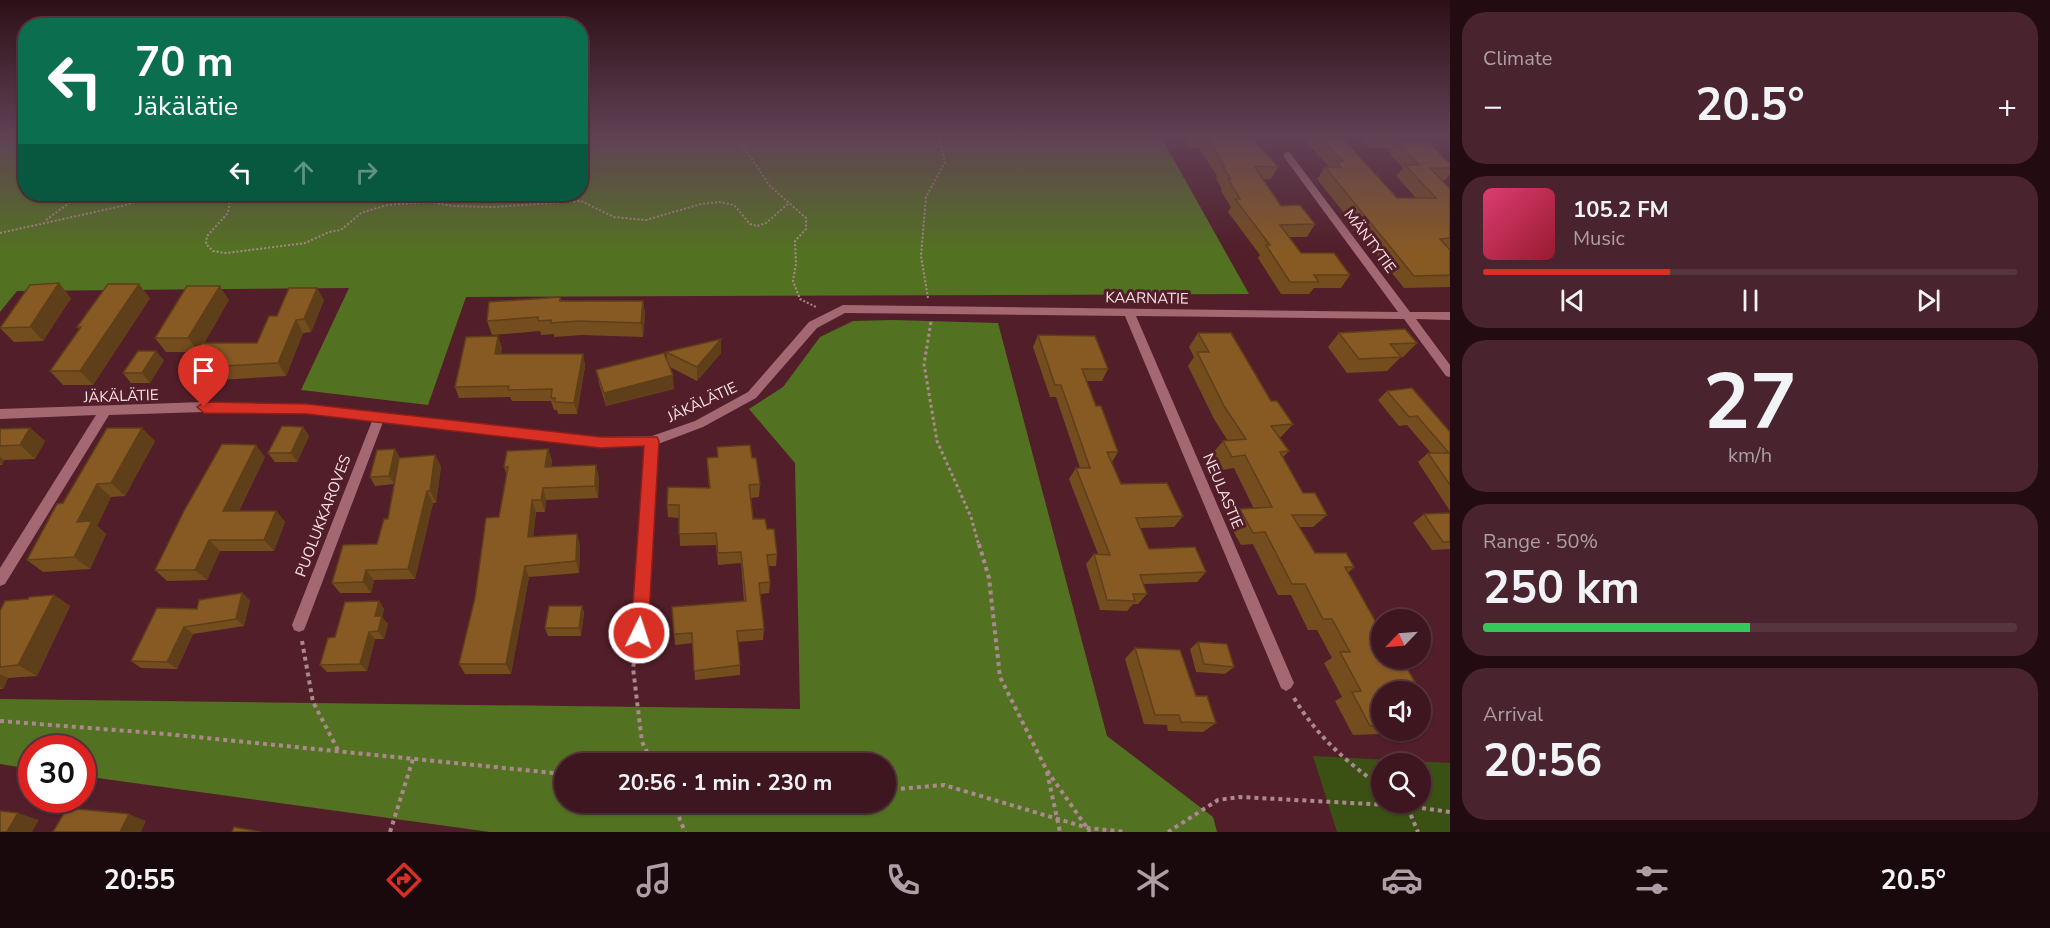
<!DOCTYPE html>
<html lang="en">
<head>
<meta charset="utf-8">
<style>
	:root { --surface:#3e1620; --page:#49232d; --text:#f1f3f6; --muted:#ad9fa5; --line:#57353e; --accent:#d93025 }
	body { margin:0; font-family:"Nunito Sans",sans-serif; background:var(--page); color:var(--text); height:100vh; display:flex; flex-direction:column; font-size:22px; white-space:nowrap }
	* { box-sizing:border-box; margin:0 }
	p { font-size:20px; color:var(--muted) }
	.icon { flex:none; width:33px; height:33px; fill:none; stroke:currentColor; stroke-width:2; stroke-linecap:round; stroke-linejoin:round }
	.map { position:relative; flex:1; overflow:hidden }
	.details { display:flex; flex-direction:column; gap:12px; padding:12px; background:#220c12; width:600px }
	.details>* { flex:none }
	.hud { position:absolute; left:18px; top:18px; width:570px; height:183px; border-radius:24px; box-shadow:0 2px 4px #0004,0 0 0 2px var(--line); background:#0b6e4f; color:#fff; overflow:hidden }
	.needle { width:39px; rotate:245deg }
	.fabs { position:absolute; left:1371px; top:609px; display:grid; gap:12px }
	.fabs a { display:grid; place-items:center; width:60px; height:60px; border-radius:50%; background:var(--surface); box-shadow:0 2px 4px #0004,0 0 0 2px var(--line); font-size:30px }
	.speed { position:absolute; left:18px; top:735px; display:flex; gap:12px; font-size:30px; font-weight:700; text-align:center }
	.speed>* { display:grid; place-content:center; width:78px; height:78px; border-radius:50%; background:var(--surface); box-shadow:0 2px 4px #0004,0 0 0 2px var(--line); line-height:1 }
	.speed .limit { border:9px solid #d22; background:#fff; color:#111 }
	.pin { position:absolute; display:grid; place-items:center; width:51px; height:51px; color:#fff; margin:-62px -26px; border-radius:50% 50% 50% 0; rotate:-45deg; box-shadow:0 0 6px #0007 }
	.pin .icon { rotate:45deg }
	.me { position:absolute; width:66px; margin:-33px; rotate:4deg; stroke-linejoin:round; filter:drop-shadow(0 0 4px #0008) }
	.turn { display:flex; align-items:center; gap:21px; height:126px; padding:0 18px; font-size:27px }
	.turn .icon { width:78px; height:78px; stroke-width:2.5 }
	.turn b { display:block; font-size:42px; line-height:51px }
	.lanes { display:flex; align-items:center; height:57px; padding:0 18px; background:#0003; justify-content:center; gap:30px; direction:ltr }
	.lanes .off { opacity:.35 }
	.big { font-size:45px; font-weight:700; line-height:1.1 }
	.details .widget { flex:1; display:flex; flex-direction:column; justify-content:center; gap:9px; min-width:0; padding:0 21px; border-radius:24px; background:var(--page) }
	.details .dial { align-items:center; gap:0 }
	.dial b { font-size:78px; line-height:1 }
	.song { display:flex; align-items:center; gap:18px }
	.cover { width:72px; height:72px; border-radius:9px; background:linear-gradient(135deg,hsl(340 70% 55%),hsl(350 70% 35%)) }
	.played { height:6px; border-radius:3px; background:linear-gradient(90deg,var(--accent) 35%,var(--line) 35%) }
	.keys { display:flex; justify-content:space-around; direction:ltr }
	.heat { display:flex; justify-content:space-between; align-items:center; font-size:33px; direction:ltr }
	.charge { height:9px; border-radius:4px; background:linear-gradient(90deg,#34c759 50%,var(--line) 0) }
	.trip { position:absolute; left:554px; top:753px; width:342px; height:60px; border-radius:30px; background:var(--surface); box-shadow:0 2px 4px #0004,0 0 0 2px var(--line); font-weight:700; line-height:60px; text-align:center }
	.tab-bar { display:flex; height:96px; justify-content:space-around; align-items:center; background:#19090d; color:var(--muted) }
	.tab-bar .icon { width:42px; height:42px }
	.tab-bar .selected { color:var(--accent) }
	.tab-bar b { font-size:27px; color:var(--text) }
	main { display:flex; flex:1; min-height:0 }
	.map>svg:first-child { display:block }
	.green { fill:#3a5113; fill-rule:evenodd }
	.forest { fill:#537221; fill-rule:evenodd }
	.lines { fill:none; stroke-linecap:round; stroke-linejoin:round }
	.path-far2 { stroke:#ac888f; stroke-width:2; stroke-dasharray:2 2; stroke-linecap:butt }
	.path-far1 { stroke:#ac888f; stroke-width:3; stroke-dasharray:3 3; stroke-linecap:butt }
	.path { stroke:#ac888f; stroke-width:4; stroke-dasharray:4 4; stroke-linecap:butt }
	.minor { fill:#a46873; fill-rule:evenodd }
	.wall { fill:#744d1f }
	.shaded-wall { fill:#5e3f19 }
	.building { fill:#875a24; stroke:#5e3f19; stroke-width:1.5 }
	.route { fill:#d93025; stroke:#8d1f18; stroke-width:1.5 }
	.labels { text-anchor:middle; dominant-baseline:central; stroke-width:6; stroke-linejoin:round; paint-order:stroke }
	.street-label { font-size:15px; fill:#fbe5e8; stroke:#521e2a }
</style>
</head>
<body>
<main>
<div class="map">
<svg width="1450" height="832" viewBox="0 0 1450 832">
	<rect width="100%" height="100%" fill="#521e2a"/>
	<!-- green -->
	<path class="green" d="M1313,756L1450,763V832H1337ZM1382,764H1420V802H1382Z"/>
	<!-- forest -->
	<g class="forest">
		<path d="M0,135H25L26,194H580L581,135H1160L1249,294L466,297L428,405L301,390L349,288L17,291L0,312Z"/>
		<path d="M893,320L998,323L1107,736L1213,817L1217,832H490L83,776L82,748H32L31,769L0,764V699L800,709L795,463L749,409L783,387L820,337L853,321ZM564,764H885V802H564Z"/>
	</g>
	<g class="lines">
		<!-- path-far2 -->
		<g class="path-far2">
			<path d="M736,135L769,185L806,218V229L795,241L796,264L793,281L800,299L816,307"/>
			<path d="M185,194L199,198L231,197"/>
			<path d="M231,194L228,213L207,236L206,244L213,251L226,253L305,243L329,232L341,230L361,213L387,205L429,202L453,206L493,207L581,201L614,217L646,220L701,204L719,202L734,205L750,224L757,226L766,223L789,203"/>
			<path d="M46,220L81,194"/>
			<path d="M0,233L122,206L162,194"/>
			<path d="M928,298L921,256L926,197L945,162L938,135"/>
		</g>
		<!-- path-far1 -->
		<path class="path-far1" d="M931,322L924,364L937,441L971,517L979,546"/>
		<!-- path -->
		<g class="path">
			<path d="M979,544L989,578L1000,677L1046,769L1090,832"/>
			<path d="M302,641L313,702L339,752"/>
			<path d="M637,647L633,668L642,742L653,764"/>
			<path d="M1294,698C1317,736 1346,762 1382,787"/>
			<path d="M0,721L166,734L564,774"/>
			<path d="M1047,772L1060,832"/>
			<path d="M885,790L944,785L1088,828L1126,832"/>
			<path d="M673,802L685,832"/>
			<path d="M1402,802L1407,806L1418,832"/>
			<path d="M390,832L413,759"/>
			<path d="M1168,832L1218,800L1240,797L1407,806L1450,812"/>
		</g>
		<!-- minor -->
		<path class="minor" d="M1287,152L1290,153L1410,312H1450V320L1416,319L1450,365V377L1446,376L1404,319L1136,316L1294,683L1291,688L1286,691L1281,688L1125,316L845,313L817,328L756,398L703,427L658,444L647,633L645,638L640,640L635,638L633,633L646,446L601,447L383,422L306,625L304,630L299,632L294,630L292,625L372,421L307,414L204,412L109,415L5,584L0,586V568L96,415L0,419V409L204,402L307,404L601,437L652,436L695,421L748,392L809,322L843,305L1398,312L1284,157V153Z"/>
	</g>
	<!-- wall -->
	<g class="wall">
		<path d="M1182,135H1226L1227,137L1278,167L1271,179H1263L1281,206L1315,224L1307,237H1289L1301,253L1350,275L1341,288H1314L1309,294H1281L1258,258L1260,255L1228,212L1231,207L1221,191L1222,189L1216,178L1217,176L1199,148H1191Z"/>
		<path d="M1301,135H1340L1397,198H1416L1396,176L1403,168L1389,153L1398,142L1450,164V174L1445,180H1441L1450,189V287L1404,288L1317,179L1325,167H1329L1301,136Z"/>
		<path d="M1358,135H1396L1399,138L1393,148H1370Z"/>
		<path d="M560,297L561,301H643L645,315L643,337L582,335L554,337V334L541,335L540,331L492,335L487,321Z"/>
		<path d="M71,298L43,341L14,342L0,328Z"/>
		<path d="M150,298L93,385H63L50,371L80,330L77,327Z"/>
		<path d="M229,300L204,343H257L277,316L324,300L311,332L303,333L286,376L198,381L188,368L197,352H166L155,338Z"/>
		<path d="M1198,333L1293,424L1281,437H1279L1289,451L1283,457L1303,493L1327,515L1313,527H1299L1315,553L1354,567L1348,573L1382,658L1415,682L1405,688L1382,692V730H1412L1407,733L1353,735L1335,701L1342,697L1324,663L1332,658L1317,630H1308L1291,595H1278L1253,544L1241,545L1228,522L1240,509H1254L1234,468L1222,470L1212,454L1223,441H1228L1214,419L1188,366L1194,357L1189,347Z"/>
		<path d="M1339,333L1417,343L1403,357H1401L1387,371L1347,373L1328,347Z"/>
		<path d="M1038,335L1108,369L1102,381H1086L1096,406L1118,452L1112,462L1121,484L1183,516L1174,527L1140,528L1149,549L1206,572L1197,582L1144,584L1147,594L1138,604H1133L1127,611L1100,610L1086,564L1094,554H1098L1069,479L1076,468H1080L1056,397H1050L1033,347Z"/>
		<path d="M502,347L501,354H583L585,366L577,414H558L557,410H554L551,401H512L510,397L459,398L455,387Z"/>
		<path d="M666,352L721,353L697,381L670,367L674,389L606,406L599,383L596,370L667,361Z"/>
		<path d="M164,360L150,383H131L123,373Z"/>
		<path d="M1387,391L1450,432V511L1418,462L1428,453H1431L1407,425L1399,426L1378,400Z"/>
		<path d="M303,427L309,436L297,462H275L268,453Z"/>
		<path d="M30,428L45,441L35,459L4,460L2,465H0V429Z"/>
		<path d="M155,441L125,496L111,497L97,526L106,534L90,569L43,572L27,560L63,503Z"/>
		<path d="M717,447L752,458L760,484L759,497L751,498L753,519L767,529L777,554L776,566H769L770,582L769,593L760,594L764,629L763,640L738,642L740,665V675L695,680L693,643L675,645L674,634L744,602L741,563L718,565L716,545L680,546L679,518L668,517L667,505L709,488L707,458L717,457Z"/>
		<path d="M395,449L400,458L435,455L441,467L436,503H433L415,579L374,580L371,593H340L332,583L377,544L388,519L394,484L375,486L370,477Z"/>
		<path d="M548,449L552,461L551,467L599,477L598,498L546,500L545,512H536L533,537L580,545L579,573L529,577L511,674H465L459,664L499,517L507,475L504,467Z"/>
		<path d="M265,457L239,511H276L285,522L274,551H220L207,580L167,581L155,570Z"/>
		<path d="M1450,513V549L1432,550L1413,523L1424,514Z"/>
		<path d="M242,593L250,601L244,626L193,634L177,669L141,668L131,661L197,609Z"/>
		<path d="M54,595L70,606L37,676L8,678L3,689H0V611L28,599Z"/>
		<path d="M379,601L384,609L382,617L388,624L384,639H375L367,671L327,672L320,665L335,637Z"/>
		<path d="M582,606L584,613L581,636H548L545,628Z"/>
		<path d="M1198,642L1234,667L1225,674L1196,672L1190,649Z"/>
		<path d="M1135,648L1196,696L1216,723L1203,732L1168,731L1167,725L1144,724L1125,659Z"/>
	</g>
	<!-- shaded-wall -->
	<g class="shaded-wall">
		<path d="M59,283L71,298L43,341L30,327Z"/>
		<path d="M139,284L150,298L93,385L80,371Z"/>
		<path d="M220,286L229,300L199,352L188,338Z"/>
		<path d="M317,288L324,300L311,332L304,319Z"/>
		<path d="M643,301L645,315L643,337L641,323Z"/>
		<path d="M296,320L303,333L286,376L278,363Z"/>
		<path d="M498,336L502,347L498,366L495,354Z"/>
		<path d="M721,339V353L697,381V367Z"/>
		<path d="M156,351L164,360L150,383L142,373Z"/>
		<path d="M583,354L585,366L577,414L574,403Z"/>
		<path d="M673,375L674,389L606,406L604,393Z"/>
		<path d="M303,427L309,436L297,462L291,453Z"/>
		<path d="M30,428L45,441L35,459L20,445Z"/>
		<path d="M142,428L155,441L125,496L111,483Z"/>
		<path d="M256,445L265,457L233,522L223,511Z"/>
		<path d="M395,449L400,458L394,484L389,476Z"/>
		<path d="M548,449L552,461L549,480L545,467Z"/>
		<path d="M435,455L441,467L436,503L430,491Z"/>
		<path d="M0,457L4,460L2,465L0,463Z"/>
		<path d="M596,465L599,477L598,498L595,486Z"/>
		<path d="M97,484L111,497L97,526L106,534L90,569L74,557L77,522Z"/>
		<path d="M543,488L546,500L545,512L541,500Z"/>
		<path d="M427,491L433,503L415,579L408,569Z"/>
		<path d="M532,500L536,512L532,549L528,537Z"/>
		<path d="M276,511L285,522L274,551L264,540Z"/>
		<path d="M577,534L580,545L579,573L576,561Z"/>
		<path d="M209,540L220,551L207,580L195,570Z"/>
		<path d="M525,566L529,577L511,674L506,664Z"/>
		<path d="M366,570L374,580L371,593L363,582Z"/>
		<path d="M242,593L250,601L244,626L236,619Z"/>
		<path d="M54,595L70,606L37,676L18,665Z"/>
		<path d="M379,601L384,609L382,617L388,624L384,639L378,631L375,616Z"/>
		<path d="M582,606L584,613L581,636L579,628Z"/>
		<path d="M184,627L193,634L177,669L167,662Z"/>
		<path d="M369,632L375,639L367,671L360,664Z"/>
		<path d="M0,674L8,678L3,689L0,687Z"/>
		<path d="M18,813L39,820L32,832H7Z"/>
		<path d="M129,814L146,821L141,832H120Z"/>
	</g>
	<!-- building -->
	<g class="building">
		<path d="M1196,135H1226L1227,137L1251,136L1278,167L1254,166L1281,206L1300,205L1315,224L1280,225L1301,253H1334L1350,275H1314L1319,282H1290L1266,245H1270L1235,199H1240L1228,179H1231L1222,166H1225L1206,136H1197Z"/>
		<path d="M1317,135H1340L1397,198H1436L1405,165H1419L1398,142H1428L1450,164V168H1430L1450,189V238L1440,239L1450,250V275L1414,276L1325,167H1341L1337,161H1343Z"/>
		<path d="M1374,135H1396L1399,138H1377Z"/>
		<path d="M59,283L30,327L0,328L30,285Z"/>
		<path d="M108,284H139L80,371H50L81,327H77Z"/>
		<path d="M187,286H220L188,338H155Z"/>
		<path d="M289,288H317L304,319L296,320L278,363L188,368L201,343H257L269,316H277Z"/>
		<path d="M560,297V301H643L641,323L579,321L551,323V320L538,321V317L487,321L489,302Z"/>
		<path d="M1405,329L1417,343L1390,344L1401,357L1359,359L1339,333Z"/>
		<path d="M1198,333H1231L1271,401H1277L1293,424L1271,426L1289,451L1280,452L1303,493H1315L1327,515H1292L1315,553H1346L1354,567H1345L1382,633V658H1401L1415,682H1401L1407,692H1382V726H1370L1352,692L1361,691L1340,652H1350L1332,619H1323L1305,584H1292L1265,532L1253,533L1240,509L1272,507L1245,455L1232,457L1223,441L1246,439L1224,406L1197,352H1209Z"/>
		<path d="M1038,335L1095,336L1108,369H1082L1096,406H1101L1118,452H1107L1121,484L1167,483L1183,516L1136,518L1149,549L1195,547L1206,572L1140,575L1147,594H1133L1135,601L1107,600L1094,554L1110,555L1076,468H1090L1061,385H1055Z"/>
		<path d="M498,336L495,354H583L574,403L555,402V398H551L552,389L508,390L509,386L455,387L466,337Z"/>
		<path d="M721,339L697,367L666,352Z"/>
		<path d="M138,351H156L142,373H123Z"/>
		<path d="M664,353L673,375L604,393L596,370Z"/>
		<path d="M1412,388L1450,432V485L1428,453H1449L1417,416L1409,417L1387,391Z"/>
		<path d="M282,426L303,427L291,453H268Z"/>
		<path d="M30,428L20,445L0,446V429Z"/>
		<path d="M107,428H142L111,483L97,484L77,522L92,521L74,557L27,560L57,504L63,503Z"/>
		<path d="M222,444L256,445L223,511H276L264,540H209L195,570H155L184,511Z"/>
		<path d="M750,445L752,458H756L760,484L749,485L753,519H765L767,529H774L777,554L767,555L770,582L759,583L764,629L737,631L740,665L694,671L692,633L674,634L672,607L746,601L741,552L718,553L716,533L679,534V505H667L668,487L710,488L707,458L718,457L717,447Z"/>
		<path d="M395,449L389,476L370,477L377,450Z"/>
		<path d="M548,449L545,467L596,465L595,486L543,488L541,500H532L528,537L577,534L576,561L525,566L506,664H459L475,598L486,518L499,517L508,467H504L507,451Z"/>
		<path d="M435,455L430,491H427L408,569L366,570L363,582L332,583L343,545L377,544L384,519H388L399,458Z"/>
		<path d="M1450,513V542H1443L1424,514Z"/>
		<path d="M242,593L236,619L184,627L167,662L131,661L157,608L197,609L199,600Z"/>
		<path d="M54,595L18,665L0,667V611L5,601L28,599L29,597Z"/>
		<path d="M379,601L375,616H382L378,631L369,632L360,664L320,665L328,638L335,637L345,602Z"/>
		<path d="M549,606H582L579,628H545Z"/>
		<path d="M1198,642L1227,644L1234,667L1204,664Z"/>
		<path d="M1135,648L1180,650L1196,696H1207L1216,723L1181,722L1179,715H1155Z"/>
		<path d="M1420,716L1425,724H1420Z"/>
		<path d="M67,808L129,814L120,832H53Z"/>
		<path d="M0,811L18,813L7,832H0Z"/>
		<path d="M234,827L261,832H232Z"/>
	</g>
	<!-- sky -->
	<linearGradient id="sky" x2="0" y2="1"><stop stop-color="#2d1017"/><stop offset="0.54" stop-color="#604155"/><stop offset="1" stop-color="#604155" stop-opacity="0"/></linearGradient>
	<rect width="1450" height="251" fill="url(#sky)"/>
	<!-- route -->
	<path class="route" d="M204,402L307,404L601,437H657L659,441L648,633L645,639L639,641L634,639L631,633L644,446L601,448L307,414L204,413L197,407Z"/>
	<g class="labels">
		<!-- street labels -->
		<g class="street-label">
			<text transform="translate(1370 241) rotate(53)">MÄNTYTIE</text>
			<text transform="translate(1147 298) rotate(1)">KAARNATIE</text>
			<text transform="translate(121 396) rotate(-2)">JÄKÄLÄTIE</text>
			<text transform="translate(702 402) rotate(-25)">JÄKÄLÄTIE</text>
			<text transform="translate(1223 491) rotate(67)">NEULASTIE</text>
			<text transform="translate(323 516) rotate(-69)">PUOLUKKAROVES</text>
		</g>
	</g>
</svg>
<div class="fabs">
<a><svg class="needle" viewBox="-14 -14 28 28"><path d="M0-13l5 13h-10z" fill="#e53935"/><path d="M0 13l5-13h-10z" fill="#ad9fa5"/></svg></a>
<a><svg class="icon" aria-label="sound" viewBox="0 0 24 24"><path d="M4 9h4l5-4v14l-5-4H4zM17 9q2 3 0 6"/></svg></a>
<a><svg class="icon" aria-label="search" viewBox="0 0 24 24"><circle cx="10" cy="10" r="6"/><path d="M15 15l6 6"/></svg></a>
</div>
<div class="speed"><div class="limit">30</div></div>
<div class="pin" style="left:204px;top:407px;background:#d93025"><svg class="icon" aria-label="arrive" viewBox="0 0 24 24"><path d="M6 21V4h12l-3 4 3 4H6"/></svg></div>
<svg class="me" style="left:639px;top:633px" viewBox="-20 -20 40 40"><circle r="17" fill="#d93025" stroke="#fff" stroke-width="3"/><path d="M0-11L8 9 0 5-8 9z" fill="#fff"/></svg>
<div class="trip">20:56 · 1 min · 230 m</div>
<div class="hud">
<div class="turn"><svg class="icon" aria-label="left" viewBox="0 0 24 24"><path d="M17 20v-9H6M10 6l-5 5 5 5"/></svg><div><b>70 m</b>Jäkälätie</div></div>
<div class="lanes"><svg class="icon" aria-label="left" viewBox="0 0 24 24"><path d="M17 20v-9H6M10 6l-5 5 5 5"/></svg><svg class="icon off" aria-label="ahead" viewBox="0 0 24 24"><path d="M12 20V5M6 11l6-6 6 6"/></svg><svg class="icon off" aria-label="right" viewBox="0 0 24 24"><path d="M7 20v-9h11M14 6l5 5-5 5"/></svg></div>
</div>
</div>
<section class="details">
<div class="widget"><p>Climate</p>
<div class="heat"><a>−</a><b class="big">20.5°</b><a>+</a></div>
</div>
<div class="widget">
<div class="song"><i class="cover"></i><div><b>105.2 FM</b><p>Music</p></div></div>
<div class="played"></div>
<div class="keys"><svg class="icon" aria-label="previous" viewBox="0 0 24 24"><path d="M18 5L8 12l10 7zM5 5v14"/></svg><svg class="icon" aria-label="pause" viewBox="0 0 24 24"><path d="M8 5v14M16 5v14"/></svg><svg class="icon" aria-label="next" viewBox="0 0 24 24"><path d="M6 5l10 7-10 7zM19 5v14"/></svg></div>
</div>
<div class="widget dial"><b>27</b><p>km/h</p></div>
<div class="widget"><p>Range · 50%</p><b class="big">250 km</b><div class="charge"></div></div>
<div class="widget"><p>Arrival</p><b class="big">20:56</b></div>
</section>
</main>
<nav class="tab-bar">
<b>20:55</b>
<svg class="icon selected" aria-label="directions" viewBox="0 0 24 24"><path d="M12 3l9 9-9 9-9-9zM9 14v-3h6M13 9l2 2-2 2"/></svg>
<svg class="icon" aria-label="music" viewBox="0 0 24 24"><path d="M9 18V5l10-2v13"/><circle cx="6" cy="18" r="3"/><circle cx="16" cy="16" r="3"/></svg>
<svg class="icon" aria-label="phone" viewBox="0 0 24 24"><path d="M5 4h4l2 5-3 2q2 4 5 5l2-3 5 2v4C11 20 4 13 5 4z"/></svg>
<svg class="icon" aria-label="climate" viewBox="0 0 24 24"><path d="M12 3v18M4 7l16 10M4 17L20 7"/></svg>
<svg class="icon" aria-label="car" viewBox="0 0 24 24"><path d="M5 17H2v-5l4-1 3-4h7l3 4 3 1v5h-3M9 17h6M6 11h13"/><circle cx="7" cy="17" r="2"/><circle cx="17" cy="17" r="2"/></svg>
<svg class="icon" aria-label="filters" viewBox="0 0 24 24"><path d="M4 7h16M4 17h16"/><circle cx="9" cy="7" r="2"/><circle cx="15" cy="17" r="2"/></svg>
<b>20.5°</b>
</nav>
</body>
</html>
